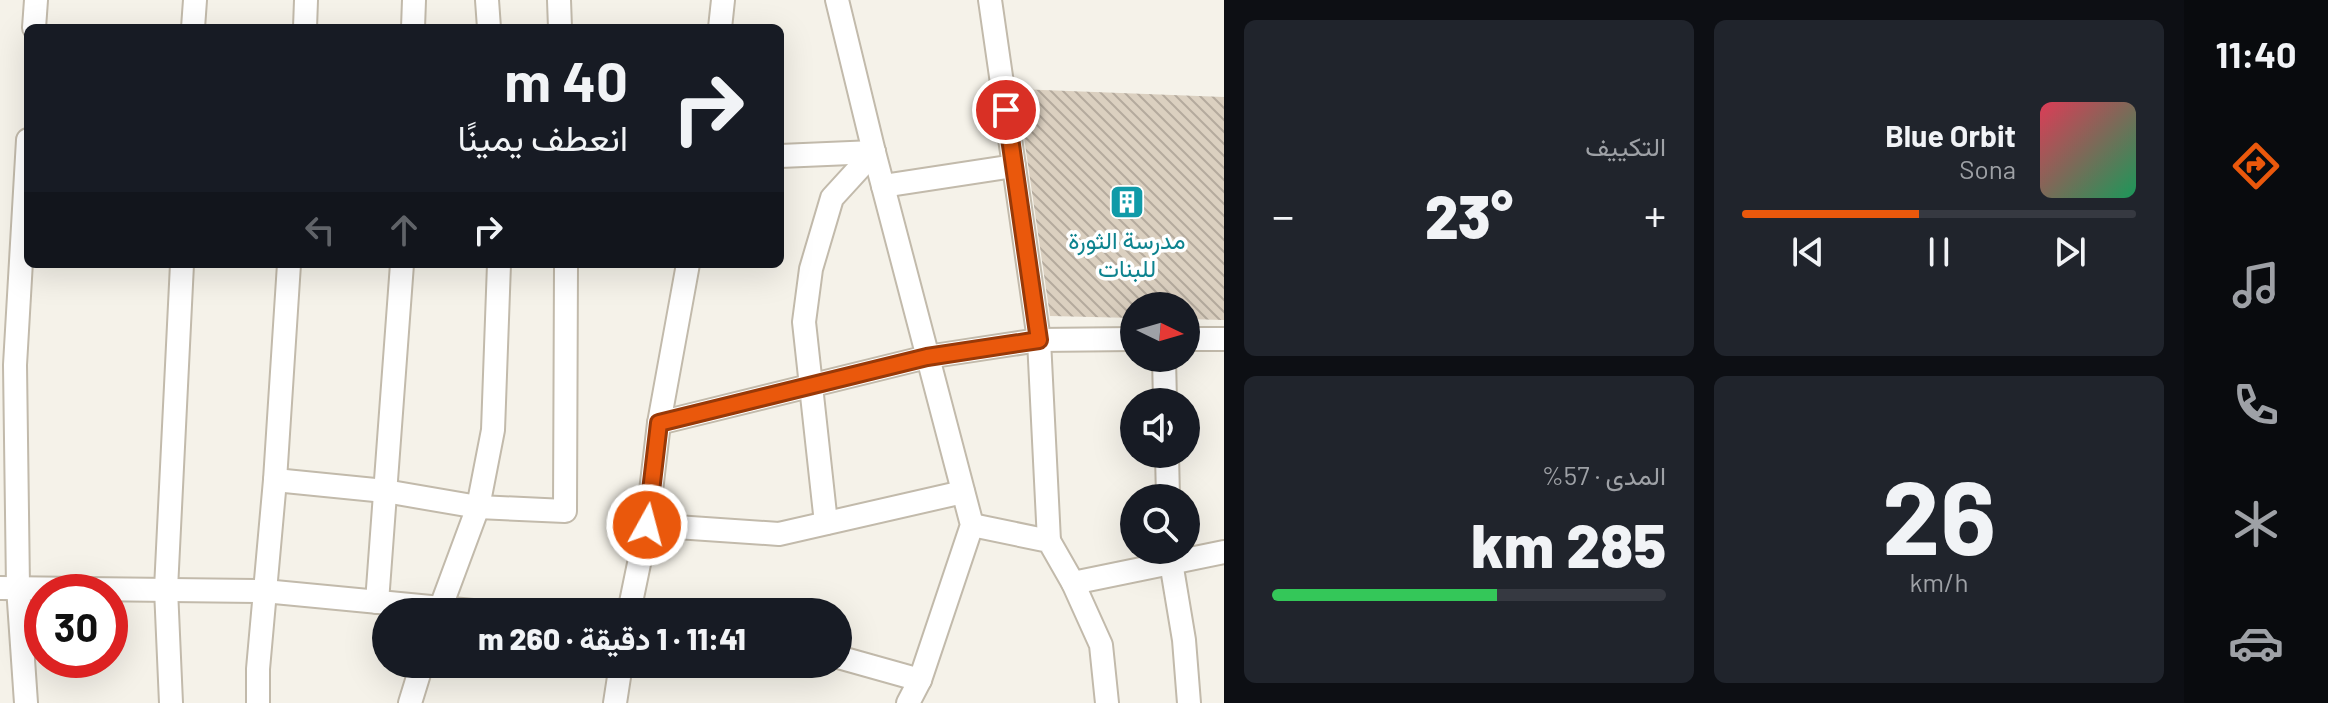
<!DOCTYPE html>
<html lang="ar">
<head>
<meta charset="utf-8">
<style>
	:root { --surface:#171b24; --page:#20242c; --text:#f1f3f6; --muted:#9ea1a6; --line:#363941; --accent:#ea580c }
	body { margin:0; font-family:Barlow,Vazirmatn,sans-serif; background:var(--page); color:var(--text); direction:rtl; height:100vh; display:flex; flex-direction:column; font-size:30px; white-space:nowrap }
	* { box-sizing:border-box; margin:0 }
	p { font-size:26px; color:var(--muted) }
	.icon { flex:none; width:44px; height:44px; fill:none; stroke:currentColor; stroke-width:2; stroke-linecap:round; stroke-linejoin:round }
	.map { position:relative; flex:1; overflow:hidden; direction:ltr }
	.panel { display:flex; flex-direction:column; gap:20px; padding:20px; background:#0d0f14; width:960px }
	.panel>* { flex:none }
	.hud { position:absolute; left:24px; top:24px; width:760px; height:244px; border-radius:12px; box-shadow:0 8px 32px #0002; direction:rtl; background:#171b24; color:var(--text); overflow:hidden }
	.needle { width:52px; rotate:95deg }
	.fabs { position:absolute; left:1120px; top:292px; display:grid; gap:16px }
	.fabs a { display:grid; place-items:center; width:80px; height:80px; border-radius:50%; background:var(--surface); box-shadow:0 8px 32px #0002; font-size:40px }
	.speed { position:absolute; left:24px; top:574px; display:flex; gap:16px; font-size:40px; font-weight:700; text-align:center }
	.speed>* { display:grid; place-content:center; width:104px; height:104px; border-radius:50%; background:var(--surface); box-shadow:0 8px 32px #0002; line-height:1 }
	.speed .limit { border:12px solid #d22; background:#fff; color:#111 }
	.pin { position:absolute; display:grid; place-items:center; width:68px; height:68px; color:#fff; margin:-34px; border:4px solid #fff; border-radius:50%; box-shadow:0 2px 8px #0007 }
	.me { position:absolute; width:88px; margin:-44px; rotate:7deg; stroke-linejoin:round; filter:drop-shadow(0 0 6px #0008) }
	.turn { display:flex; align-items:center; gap:28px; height:168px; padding:0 24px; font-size:36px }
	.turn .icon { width:104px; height:104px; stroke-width:2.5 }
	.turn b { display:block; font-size:56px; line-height:68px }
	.lanes { display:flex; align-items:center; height:76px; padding:0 24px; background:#0003; justify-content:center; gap:40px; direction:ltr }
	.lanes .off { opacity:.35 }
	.big { font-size:60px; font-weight:800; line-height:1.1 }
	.panel .tile { flex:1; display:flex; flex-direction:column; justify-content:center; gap:12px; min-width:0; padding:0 28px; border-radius:12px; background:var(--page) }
	.panel .dial { align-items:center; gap:0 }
	.dial b { font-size:104px; line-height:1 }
	.song { display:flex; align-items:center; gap:24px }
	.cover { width:96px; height:96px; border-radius:12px; background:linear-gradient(135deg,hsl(350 70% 55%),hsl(150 70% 35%)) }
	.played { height:8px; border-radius:4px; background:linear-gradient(90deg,var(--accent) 45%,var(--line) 45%) }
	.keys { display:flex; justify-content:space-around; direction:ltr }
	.heat { display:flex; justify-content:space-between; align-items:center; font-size:44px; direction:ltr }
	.charge { height:12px; border-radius:6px; background:linear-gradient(90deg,#34c759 57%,var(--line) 0) }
	.panel .tiles { flex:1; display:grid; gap:20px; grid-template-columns:repeat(2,1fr) }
	.trip { position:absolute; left:372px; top:598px; width:480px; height:80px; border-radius:40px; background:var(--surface); box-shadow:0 8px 32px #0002; font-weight:800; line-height:80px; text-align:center; direction:rtl }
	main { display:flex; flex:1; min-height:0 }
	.dock { display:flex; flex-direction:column; width:144px; justify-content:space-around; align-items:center; background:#090b0e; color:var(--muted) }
	.dock .icon { width:56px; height:56px }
	.dock .on { color:var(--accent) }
	.dock b { font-size:36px; color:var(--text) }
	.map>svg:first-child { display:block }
	.building { fill:url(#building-back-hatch) }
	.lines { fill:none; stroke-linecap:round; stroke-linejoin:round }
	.minor-casing { stroke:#c2baab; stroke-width:26 }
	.minor { stroke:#fff; stroke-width:22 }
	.route-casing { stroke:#983908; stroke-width:20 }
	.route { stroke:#ea580c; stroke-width:14 }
	.labels { text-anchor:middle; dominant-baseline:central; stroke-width:7; stroke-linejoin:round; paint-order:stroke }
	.culture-label { font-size:24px; fill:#0d838f; stroke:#fff }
</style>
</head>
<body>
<main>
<nav class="dock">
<b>11:40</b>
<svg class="icon on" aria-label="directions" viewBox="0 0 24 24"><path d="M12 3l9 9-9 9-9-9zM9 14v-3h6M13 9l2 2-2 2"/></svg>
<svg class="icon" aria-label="music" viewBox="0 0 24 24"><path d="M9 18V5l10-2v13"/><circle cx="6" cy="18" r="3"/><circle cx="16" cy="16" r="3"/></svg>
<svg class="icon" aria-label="phone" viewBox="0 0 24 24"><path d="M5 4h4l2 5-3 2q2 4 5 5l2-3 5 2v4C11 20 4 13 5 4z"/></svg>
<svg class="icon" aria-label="climate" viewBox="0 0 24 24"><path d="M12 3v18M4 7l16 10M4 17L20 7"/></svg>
<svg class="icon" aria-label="car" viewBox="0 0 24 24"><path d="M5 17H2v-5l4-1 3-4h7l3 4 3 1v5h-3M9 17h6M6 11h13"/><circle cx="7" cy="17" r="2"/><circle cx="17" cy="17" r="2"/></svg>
</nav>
<section class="panel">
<div class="tiles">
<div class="tile">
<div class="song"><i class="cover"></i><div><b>Blue Orbit</b><p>Sona</p></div></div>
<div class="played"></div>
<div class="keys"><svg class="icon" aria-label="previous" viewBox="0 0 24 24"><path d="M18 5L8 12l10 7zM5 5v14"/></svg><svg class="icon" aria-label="pause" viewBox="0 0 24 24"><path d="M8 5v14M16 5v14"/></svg><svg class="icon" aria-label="next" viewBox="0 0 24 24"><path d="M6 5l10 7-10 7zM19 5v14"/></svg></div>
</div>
<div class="tile"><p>التكييف</p>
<div class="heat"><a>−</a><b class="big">23°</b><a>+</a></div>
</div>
<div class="tile dial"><b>26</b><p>km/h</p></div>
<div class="tile"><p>المدى · 57%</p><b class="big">285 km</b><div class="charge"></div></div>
</div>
</section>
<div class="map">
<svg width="1224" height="703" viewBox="0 0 1224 703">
	<defs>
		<pattern id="building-back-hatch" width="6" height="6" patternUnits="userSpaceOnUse" patternTransform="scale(2)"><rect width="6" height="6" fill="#dbd0c0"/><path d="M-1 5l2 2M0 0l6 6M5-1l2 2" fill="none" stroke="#b4aa9d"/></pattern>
	</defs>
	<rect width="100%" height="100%" fill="#f5f2e9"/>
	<!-- building -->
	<path class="building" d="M1017,89L1224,97V320L1186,319V306H1134V318L1050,316Z"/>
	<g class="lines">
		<!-- minor casing -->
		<g class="minor-casing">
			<g id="minor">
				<path d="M487,0L489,28"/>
				<path d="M559,0L560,28"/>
				<path d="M837,0L874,152L972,525L920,680L908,703"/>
				<path d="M990,0L1039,340L1049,541"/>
				<path d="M34,28L36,0"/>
				<path d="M193,28L195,0"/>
				<path d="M305,28L306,0"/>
				<path d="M413,28L414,0"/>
				<path d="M720,28L723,0"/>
				<path d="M780,156L874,152"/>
				<path d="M883,186L1014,166"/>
				<path d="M1186,339H1224"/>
				<path d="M1164,358L1165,402"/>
				<path d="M659,423L927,357L1039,340L1134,339"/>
				<path d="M1167,454L1168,498"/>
				<path d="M275,480L385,491L478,507L565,511L566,264"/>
				<path d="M826,523L804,322L811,269L832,198L874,152"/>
				<path d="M647,525L779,534L963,492"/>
				<path d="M972,525L1049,541L1073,583L1101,645L1107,703"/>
				<path d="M1169,550L1184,640L1189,703"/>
				<path d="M1073,583L1224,552"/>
				<path d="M0,588L264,591L483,612"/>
				<path d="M377,602L402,264"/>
				<path d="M439,612L478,507L493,430L499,264"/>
				<path d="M629,612L647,525L659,423L688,264"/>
				<path d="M838,657L920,680"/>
				<path d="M26,703L18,587L15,365L28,140"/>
				<path d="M171,703L166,589L182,264"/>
				<path d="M258,703V669L275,480L289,264"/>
				<path d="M410,703L422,664"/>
				<path d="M615,703L621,664"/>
			</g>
		</g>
		<!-- minor -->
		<use href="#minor" class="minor"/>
	</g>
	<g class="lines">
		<!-- route casing -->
		<g class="route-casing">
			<path id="route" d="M647,525L659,423L927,357L1039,340L1006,110"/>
		</g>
		<!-- route -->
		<use href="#route" class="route"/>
	</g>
	<!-- icons -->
	<defs>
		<g id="building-square" transform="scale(1.8)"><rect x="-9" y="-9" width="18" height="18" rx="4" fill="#0f9aa8" stroke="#fff"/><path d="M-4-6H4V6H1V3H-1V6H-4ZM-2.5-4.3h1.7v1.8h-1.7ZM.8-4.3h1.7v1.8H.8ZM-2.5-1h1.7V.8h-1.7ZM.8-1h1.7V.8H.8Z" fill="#fff"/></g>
	</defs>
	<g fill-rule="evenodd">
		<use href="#building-square" x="1127" y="202"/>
	</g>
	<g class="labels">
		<!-- culture labels -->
		<g class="culture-label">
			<text x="1127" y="239">مدرسة الثورة<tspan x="1127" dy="28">للبنات</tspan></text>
		</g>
	</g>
</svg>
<div class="fabs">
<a><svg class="needle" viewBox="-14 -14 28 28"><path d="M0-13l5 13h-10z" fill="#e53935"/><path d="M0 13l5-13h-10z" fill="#9ea1a6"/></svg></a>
<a><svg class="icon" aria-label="sound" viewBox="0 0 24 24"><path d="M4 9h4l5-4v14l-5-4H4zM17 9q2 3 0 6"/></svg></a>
<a><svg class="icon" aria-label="search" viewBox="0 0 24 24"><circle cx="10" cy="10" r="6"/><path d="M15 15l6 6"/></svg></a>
</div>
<div class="speed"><div class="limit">30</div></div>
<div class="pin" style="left:1006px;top:110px;background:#d93025"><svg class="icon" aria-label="arrive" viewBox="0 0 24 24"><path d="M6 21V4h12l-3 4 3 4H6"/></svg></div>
<svg class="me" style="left:647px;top:525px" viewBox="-20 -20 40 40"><circle r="17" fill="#ea580c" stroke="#fff" stroke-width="3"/><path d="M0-11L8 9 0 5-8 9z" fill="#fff"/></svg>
<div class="trip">11:41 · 1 دقيقة · 260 m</div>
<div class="hud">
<div class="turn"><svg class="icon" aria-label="right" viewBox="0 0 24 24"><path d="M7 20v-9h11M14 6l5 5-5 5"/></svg><div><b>40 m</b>انعطف يمينًا</div></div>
<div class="lanes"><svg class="icon off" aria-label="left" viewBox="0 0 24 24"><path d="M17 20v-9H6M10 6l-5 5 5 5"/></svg><svg class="icon off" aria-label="ahead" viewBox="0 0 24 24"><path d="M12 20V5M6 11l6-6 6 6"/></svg><svg class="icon" aria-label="right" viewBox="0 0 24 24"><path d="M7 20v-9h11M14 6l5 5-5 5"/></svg></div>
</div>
</div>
</main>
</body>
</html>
